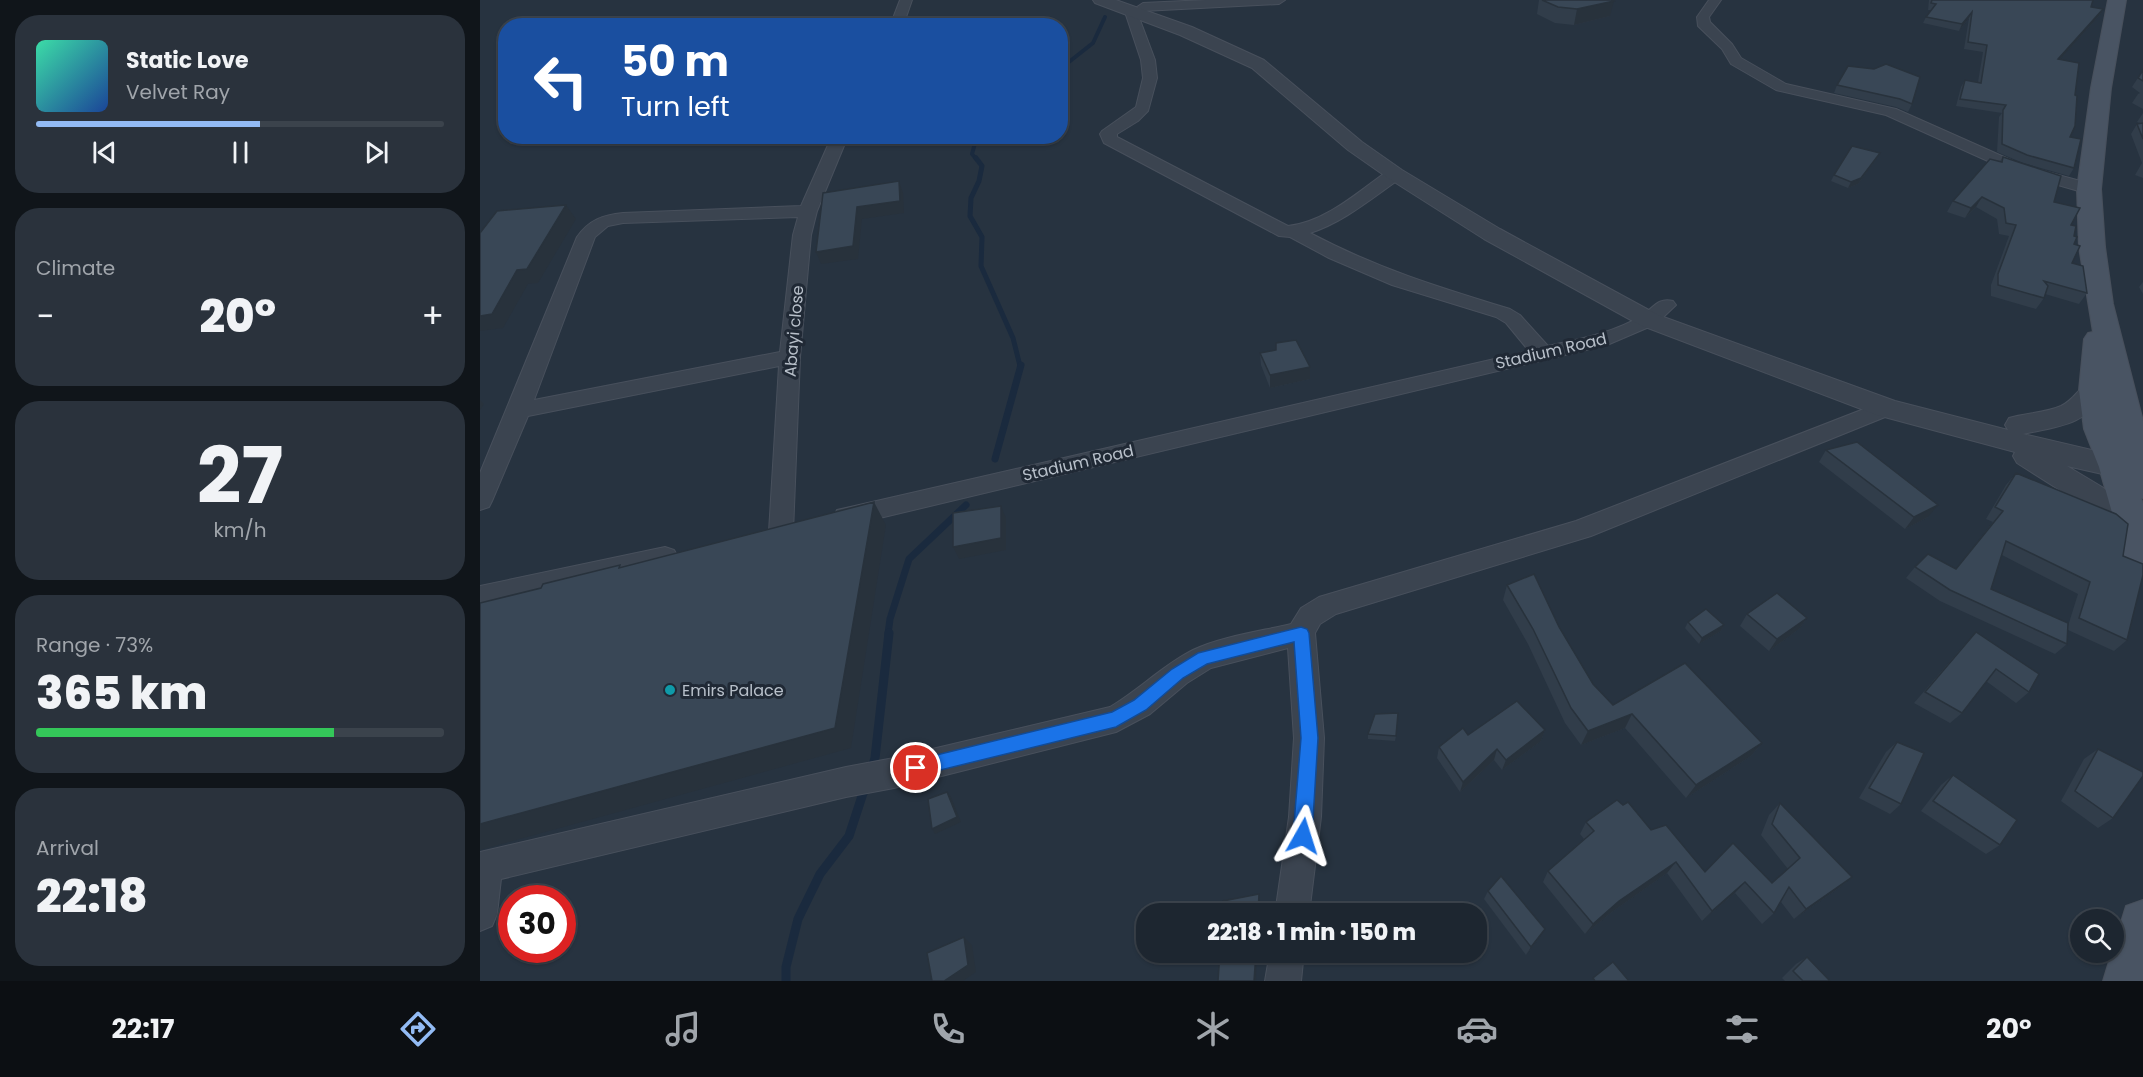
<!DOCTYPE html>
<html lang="en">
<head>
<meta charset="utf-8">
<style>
	:root { --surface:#1d2630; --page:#2a323c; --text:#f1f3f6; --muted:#a0a5ab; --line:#3b434c; --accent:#93bbf4 }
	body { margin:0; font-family:Poppins,sans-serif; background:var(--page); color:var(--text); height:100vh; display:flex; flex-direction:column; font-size:22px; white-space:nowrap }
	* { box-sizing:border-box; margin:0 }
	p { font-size:20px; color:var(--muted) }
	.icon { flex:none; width:33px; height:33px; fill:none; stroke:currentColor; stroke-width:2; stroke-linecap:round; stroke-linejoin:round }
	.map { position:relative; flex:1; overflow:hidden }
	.drawer { display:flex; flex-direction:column; gap:15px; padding:15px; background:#10151a; width:480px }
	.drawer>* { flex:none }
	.top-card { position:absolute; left:18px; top:18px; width:570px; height:126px; border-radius:24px; box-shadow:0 2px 4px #0004,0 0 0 2px var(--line); background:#1a4fa0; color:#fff; overflow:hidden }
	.buttons { position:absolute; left:1590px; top:909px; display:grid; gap:12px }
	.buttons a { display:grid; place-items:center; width:54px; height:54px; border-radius:50%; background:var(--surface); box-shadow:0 2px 4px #0004,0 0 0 2px var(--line); font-size:30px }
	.speed { position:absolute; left:18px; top:885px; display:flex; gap:12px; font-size:30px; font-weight:700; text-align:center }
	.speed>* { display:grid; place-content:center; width:78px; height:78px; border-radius:50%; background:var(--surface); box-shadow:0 2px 4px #0004,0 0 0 2px var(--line); line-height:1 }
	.speed .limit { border:9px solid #d22; background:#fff; color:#111 }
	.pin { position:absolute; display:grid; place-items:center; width:51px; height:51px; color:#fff; margin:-26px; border:3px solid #fff; border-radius:50%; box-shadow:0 2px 6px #0007 }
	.me { position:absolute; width:66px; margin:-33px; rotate:6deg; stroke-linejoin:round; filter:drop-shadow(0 0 4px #0008) }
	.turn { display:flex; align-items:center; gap:21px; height:126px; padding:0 24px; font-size:27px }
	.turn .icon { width:78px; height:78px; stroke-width:2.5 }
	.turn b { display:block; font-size:42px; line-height:51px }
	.big { font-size:45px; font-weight:800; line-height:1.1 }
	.drawer .card { flex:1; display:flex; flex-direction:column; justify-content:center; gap:9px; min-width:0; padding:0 21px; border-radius:24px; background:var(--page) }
	.drawer .dial { align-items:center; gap:0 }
	.dial b { font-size:78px; line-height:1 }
	.song { display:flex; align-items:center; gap:18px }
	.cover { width:72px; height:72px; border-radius:9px; background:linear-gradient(135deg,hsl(160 70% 55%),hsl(220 70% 35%)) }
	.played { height:6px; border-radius:3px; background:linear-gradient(90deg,var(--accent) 55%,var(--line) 55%) }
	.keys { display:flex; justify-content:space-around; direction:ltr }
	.heat { display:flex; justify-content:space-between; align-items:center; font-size:33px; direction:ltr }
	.charge { height:9px; border-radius:4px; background:linear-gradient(90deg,#34c759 73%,var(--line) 0) }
	.trip { position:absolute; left:656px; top:903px; width:351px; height:60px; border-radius:24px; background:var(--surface); box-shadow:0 2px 4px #0004,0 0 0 2px var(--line); font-weight:800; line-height:60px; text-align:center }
	.menu { display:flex; height:96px; justify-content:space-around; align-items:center; background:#0c0f13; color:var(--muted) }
	.menu .icon { width:42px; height:42px }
	.menu .active { color:var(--accent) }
	.menu b { font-size:27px; color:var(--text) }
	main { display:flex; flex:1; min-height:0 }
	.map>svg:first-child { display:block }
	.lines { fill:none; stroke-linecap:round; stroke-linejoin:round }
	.stream-far3 { stroke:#1a2a3e; stroke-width:4 }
	.stream-far2 { stroke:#1a2a3e; stroke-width:5 }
	.stream-far1 { stroke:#1a2a3e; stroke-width:7 }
	.stream { stroke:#1a2a3e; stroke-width:9 }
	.minor-casing { stroke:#48505c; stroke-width:2 }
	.tertiary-casing { stroke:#48505c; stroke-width:2 }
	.secondary-casing { stroke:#48505c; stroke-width:2 }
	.minor { fill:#3b4450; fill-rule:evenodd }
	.tertiary { fill:#3b4450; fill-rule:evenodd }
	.secondary { fill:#495463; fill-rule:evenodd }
	.wall { fill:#313d4a; fill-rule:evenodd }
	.shaded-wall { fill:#28323c }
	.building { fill:#394756; stroke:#28323c; stroke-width:1.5 }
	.route { fill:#1a73e8; stroke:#114b97; stroke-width:1.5 }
	.culture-dot { fill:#0f9aa8; stroke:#202935; stroke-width:2 }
	.labels { text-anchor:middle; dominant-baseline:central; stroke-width:6; stroke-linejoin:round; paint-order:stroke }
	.street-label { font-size:16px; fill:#b8c0ca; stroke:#202935 }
	.poi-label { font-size:16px; fill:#b8c0ca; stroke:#202935; text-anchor:start }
</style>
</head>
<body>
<main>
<section class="drawer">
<div class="card">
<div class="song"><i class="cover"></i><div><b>Static Love</b><p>Velvet Ray</p></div></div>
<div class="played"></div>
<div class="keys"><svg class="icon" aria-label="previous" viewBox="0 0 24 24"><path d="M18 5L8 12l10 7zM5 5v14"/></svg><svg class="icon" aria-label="pause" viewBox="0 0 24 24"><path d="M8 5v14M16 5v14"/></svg><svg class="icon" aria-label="next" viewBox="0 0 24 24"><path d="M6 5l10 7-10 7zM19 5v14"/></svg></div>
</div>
<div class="card"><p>Climate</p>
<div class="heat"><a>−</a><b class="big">20°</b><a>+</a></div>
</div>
<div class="card dial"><b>27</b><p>km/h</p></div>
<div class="card"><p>Range · 73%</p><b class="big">365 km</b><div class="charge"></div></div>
<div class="card"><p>Arrival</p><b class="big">22:18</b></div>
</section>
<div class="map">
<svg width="1663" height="981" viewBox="0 0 1663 981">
	<rect width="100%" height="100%" fill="#273340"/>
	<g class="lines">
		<!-- stream-far3 -->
		<g class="stream-far3">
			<path d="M580,69L613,43L625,17"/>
			<path d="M497,160L492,154L497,136"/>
		</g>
		<!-- stream-far2 -->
		<path class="stream-far2" d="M496,158L502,166L499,181L491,198L490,216L502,237L501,266L533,338L540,366"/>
		<!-- stream-far1 -->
		<g class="stream-far1">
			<path d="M515,459L541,365"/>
			<path d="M408,634L410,619L429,559L486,505"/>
		</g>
		<!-- stream -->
		<g class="stream">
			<path d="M391,771L395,758L409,633"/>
			<path d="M306,981V967L318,919L340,874L369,836L385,787"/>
		</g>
		<!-- minor casing -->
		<g class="minor-casing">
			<g id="minor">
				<path d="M420,0H432L423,26H410Z"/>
				<path d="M726,0H805L799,4L663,11L657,7L663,3Z"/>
				<path d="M1229,0H1241L1229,17L1230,22L1252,44L1261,58L1306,84L1416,109L1542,165L1615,185L1617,189L1615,193L1609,194L1530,171L1406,115L1296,90L1251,64L1242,49L1218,26L1217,17Z"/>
				<path d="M651,8L657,12L675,60L677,78L668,111L658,121L637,134V137L808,226C846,222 879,191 909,170H921L923,174L921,178C892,198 864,222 830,233C896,268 958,287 1030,309L1040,315L1068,346C1099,339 1133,333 1161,316C1173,309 1177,297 1193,301L1196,305L1176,324L1127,345L366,526L357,524L354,517L357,510L366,508L1049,351L1026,323L1016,317L912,285L849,258L810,237L799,236L624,143L620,134L622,131L656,107L663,78L661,60L645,12Z"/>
				<path d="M352,136H368L337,211L331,235L320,357L313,532L310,539L301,542L292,539L289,532L299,366L48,416L12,501L9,507L0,510V473L97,237C109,220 123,215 143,213L321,206ZM318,217L313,235L300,352L54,400L115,237L128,226L143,223Z"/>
				<path d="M1407,400L1415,403L1418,408L1415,413L1111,536L856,614L840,624L835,633L844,738L841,817L829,914H795L809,817L814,738L808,648L731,668L707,683L670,714L636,732L414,788L366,797L21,879L17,914L12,926L0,931V852L366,767L414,758L630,707C659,690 683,665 713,650C739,637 782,631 811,624L821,608L839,597L1096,521Z"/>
				<path d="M185,547L194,550L198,557L194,564L0,608V586Z"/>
				<path d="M790,952H824L821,981H785Z"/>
			</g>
		</g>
		<!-- tertiary casing -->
		<g class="tertiary-casing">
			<path id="tertiary" d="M613,0H636L712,27L784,60L882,142L922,170L1020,229L1178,315L1415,401L1528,430L1525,425L1529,418C1546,413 1565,413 1581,406C1600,397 1600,377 1624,384L1628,390C1606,425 1581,426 1543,434L1663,462V480L1658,482L1587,466L1622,487L1663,519V541L1656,543L1645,540L1600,503L1537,463L1533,456L1535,452L1397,415L1160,325L1004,239L908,178L868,150L772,68L700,35L615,3Z"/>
		</g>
		<!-- secondary casing -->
		<g class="secondary-casing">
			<g id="secondary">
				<path d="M1628,0H1646L1631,88L1621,189L1625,247L1633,304L1663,421V498H1661L1663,504V572L1651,568L1645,558L1619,467L1604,429L1599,390L1604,339L1608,333L1613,332L1599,247L1597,189L1611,88Z"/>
				<path d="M1663,900V981H1623L1646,906Z"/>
			</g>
		</g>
		<!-- minor -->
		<use href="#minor" class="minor"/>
		<!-- tertiary -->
		<use href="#tertiary" class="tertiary"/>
		<!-- secondary -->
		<use href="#secondary" class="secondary"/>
	</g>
	<!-- wall -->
	<g class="wall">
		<path d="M1059,0H1132L1130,16L1094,25L1075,23L1057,14Z"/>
		<path d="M1449,0H1613L1611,7L1623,9L1619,16L1580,59L1594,168L1589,176L1543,163L1517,152L1519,117L1522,113L1476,106L1481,87L1485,80L1498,82L1503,52L1484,49L1489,18L1479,31L1443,23L1446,17L1451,10H1448Z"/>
		<path d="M1663,70V109L1652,103L1658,94L1660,93L1652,87Z"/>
		<path d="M1440,77L1432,104L1428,112L1416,107L1354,93L1357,85Z"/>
		<path d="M1663,113V178L1655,175L1662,163L1651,134L1657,124L1660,123L1657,122Z"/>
		<path d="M1400,153L1397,158L1378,184L1368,188L1351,181L1354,175Z"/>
		<path d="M1523,157L1574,202L1591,225L1594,236L1592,263L1607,293L1599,304L1565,294L1564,298L1556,309L1511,296V285L1529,236L1519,234L1517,219L1496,207L1485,218L1467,212L1473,201L1520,161Z"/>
		<path d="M1663,282V294L1659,287Z"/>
		<path d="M780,353L830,367V379L790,388L781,365Z"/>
		<path d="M1346,450L1448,517L1425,529L1339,462Z"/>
		<path d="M1536,473L1643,556L1647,640L1634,651L1588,630L1587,644L1575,654L1460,601L1426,578L1435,567L1476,569L1513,522L1506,519L1526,485ZM1522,555L1598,594L1588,626L1511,589Z"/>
		<path d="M1027,585L1079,627L1113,684L1133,705L1282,743L1271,756L1206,798L1145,728L1101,745L1085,723L1048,644L1023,600Z"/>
		<path d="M1267,614L1327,618L1319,629L1289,651L1260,626Z"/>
		<path d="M1208,622L1244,625L1241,631L1219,644L1205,628Z"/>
		<path d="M1496,632L1549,692L1536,703L1506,681L1482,713L1470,723L1434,703L1485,644Z"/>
		<path d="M1065,730L1061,741L1022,770L1014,760L980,792L957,758L959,747L988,735Z"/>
		<path d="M888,734L916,736L915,741L888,739Z"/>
		<path d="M1417,742L1421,804L1410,814L1379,798L1406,752Z"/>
		<path d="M1618,749L1633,818L1618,828L1581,801L1604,759Z"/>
		<path d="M1473,775L1520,845L1506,854L1441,811L1461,785Z"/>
		<path d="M1300,803L1372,877L1359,888L1314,919L1301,902L1294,913L1282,924L1255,893L1222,921L1187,873L1132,912L1105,934L1063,882L1068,871L1104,839L1100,834L1106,822L1171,830L1225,872L1292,883L1308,869L1281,835L1289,815Z"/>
		<path d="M1008,891L1060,937L1046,955L1004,899Z"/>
		<path d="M1327,957L1350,981H1305L1302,978L1316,964Z"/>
	</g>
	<!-- shaded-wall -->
	<g class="shaded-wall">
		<path d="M1134,1L1130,16L1094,25L1097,9Z"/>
		<path d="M1623,9L1619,16L1574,66L1578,59Z"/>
		<path d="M1492,12L1489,18L1479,31L1482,24Z"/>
		<path d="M1400,153L1397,158L1378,184L1368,188L1371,182Z"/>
		<path d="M419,181L423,193L424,213L382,219L378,259L341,264L336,252L377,207Z"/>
		<path d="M1502,197L1496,207L1485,218L1491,208Z"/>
		<path d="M86,205L96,219L58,283L48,284L23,328L0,331V316Z"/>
		<path d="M830,367V379L790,388V375Z"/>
		<path d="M0,400L4,404L0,410Z"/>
		<path d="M394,502L406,525L371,748L0,850V824Z"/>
		<path d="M1458,505L1448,517L1425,529L1434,517Z"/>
		<path d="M521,506L526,518V550L479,559L473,547Z"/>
		<path d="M1327,618L1319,629L1289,651L1297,639Z"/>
		<path d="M1244,625L1241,631L1219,644L1222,638Z"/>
		<path d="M1152,714L1145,728L1101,745L1108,731Z"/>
		<path d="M1065,730L1061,741L1022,770L1026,760Z"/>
		<path d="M1282,743L1271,756L1206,798L1216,785Z"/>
		<path d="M1017,749L1014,760L980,792L983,782Z"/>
		<path d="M467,792L471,797L481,822L455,834L452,829Z"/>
		<path d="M1196,862L1187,873L1132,912L1105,934L1113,924L1139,901Z"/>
		<path d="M1372,877L1359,888L1314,919L1326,909Z"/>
		<path d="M1265,882L1255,893L1222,921L1232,911Z"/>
		<path d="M779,894L780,903V914H778Z"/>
		<path d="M1065,929L1060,937L1046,955L1051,947Z"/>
		<path d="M484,937L492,945L496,972L483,981H464Z"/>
		<path d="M776,952H777L776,981H774Z"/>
	</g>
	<!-- building -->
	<g class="building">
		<path d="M1062,0H1132L1134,1L1097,9L1078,7Z"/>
		<path d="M1452,0H1613L1611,7L1623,9L1578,59L1599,63L1595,95L1597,96L1595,126L1590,137L1601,139L1594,168L1547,155L1522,144L1523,110L1526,105L1480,99L1485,80L1501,83L1507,45L1488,42L1492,12L1482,24L1446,17L1456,4L1451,3Z"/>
		<path d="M1406,64L1440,77L1432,104L1420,99L1357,85L1368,66L1394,69Z"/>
		<path d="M1663,70V81L1658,78Z"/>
		<path d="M1663,123V139L1657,124Z"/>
		<path d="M1372,146L1400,153L1381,178L1371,182L1354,175Z"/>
		<path d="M1523,157L1581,176L1574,202L1600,208L1591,225L1596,226L1594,236L1597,237L1594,244L1600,246L1592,263L1603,266L1607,293L1564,281L1568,286L1564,298L1518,285V274L1536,225L1526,223L1524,208L1502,197L1491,208L1473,201L1510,159L1522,162Z"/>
		<path d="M419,181L420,201L377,207L373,246L336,252L343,193Z"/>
		<path d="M86,205L47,269L37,270L12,314L0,316V233L17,211Z"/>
		<path d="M816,340L830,367L790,375L780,353L796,350V343Z"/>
		<path d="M1377,442L1458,505L1434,517L1346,450Z"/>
		<path d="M1536,473L1636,514L1648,524L1643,556L1663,564V575L1647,640L1599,618L1610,582L1526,541L1511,589L1588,623L1587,644L1470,590L1435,567L1448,554L1476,569L1523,511L1515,507Z"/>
		<path d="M394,502L355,728L0,824V603L61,588L63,584L140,565L139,568Z"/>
		<path d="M521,506V538L473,547V513Z"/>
		<path d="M1054,574L1079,627L1113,684L1133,705L1205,663L1282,743L1216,785L1152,714L1108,731L1091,708L1053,629L1027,585Z"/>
		<path d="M1297,593L1327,618L1297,639L1267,614Z"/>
		<path d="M1226,609L1244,625L1222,638L1208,622Z"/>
		<path d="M1496,632L1559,674L1549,692L1516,669L1482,713L1445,692Z"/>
		<path d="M1037,701L1065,730L1026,760L1017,749L983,782L959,747L983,728L988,735Z"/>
		<path d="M918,713L916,736L888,734L895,714Z"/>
		<path d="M1417,742L1444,753L1421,804L1389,788Z"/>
		<path d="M1618,749L1663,772V776L1633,818L1595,791Z"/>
		<path d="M1473,775L1537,820L1520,845L1453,801Z"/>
		<path d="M467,792L477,817L452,829L448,799Z"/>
		<path d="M1137,800L1143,805L1148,802L1171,830L1186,825L1225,872L1253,843L1292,883L1320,858L1292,824L1300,803L1372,877L1326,909L1309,887L1294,913L1265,882L1232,911L1196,862L1139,901L1113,924L1068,871L1114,831L1106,822Z"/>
		<path d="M1021,876L1065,929L1051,947L1008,891Z"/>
		<path d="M779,894L778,914H742L743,901Z"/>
		<path d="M484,937L488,965L464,981H452L447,953Z"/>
		<path d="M740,952H776L774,981H738Z"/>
		<path d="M1327,957L1350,981H1323L1313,971Z"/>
		<path d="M1133,962L1149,981H1115L1113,978Z"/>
	</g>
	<!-- route -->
	<path class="route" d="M821,627L827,629L829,633L838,738L832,836L829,843L823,845L816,843L813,836L821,738L814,642L727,664L703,678L666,710L636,727L436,776L430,773L428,768L430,762L436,760L632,712L654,700L692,669L718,653Z"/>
	<!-- markers -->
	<circle class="culture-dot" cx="190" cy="690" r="6"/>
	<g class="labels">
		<!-- street labels -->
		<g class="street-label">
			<text transform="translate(314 331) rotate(-85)">Abayi close</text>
			<text transform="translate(1071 351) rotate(-13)">Stadium Road</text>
			<text transform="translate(598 463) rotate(-13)">Stadium Road</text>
		</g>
		<!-- poi labels -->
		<g class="poi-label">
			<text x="202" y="690">Emirs Palace</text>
		</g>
	</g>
</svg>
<div class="buttons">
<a><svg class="icon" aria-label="search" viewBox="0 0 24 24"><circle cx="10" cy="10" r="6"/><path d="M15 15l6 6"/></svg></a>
</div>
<div class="speed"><div class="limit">30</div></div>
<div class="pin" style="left:436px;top:768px;background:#d93025"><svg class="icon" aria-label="arrive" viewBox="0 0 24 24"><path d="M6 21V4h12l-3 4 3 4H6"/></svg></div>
<svg class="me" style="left:823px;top:836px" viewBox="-20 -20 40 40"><path d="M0-17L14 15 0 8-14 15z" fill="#1a73e8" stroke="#fff" stroke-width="4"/></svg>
<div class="trip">22:18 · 1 min · 150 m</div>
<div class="top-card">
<div class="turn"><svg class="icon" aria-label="left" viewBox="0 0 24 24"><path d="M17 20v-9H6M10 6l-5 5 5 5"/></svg><div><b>50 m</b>Turn left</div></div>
</div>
</div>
</main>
<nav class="menu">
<b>22:17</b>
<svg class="icon active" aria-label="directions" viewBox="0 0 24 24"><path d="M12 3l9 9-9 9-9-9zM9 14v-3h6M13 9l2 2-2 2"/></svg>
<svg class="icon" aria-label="music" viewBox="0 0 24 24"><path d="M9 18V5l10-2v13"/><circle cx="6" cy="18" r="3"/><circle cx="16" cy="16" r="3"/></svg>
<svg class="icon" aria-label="phone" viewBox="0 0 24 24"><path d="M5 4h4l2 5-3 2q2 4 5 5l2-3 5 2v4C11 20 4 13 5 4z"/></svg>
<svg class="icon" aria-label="climate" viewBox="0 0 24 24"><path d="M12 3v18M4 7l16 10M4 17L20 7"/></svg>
<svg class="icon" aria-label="car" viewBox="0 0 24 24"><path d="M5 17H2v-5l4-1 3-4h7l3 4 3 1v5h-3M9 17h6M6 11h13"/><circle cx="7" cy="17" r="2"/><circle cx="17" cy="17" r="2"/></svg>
<svg class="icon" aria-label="filters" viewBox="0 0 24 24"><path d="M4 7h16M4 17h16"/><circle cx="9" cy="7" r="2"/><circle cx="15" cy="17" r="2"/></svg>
<b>20°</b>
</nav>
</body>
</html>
